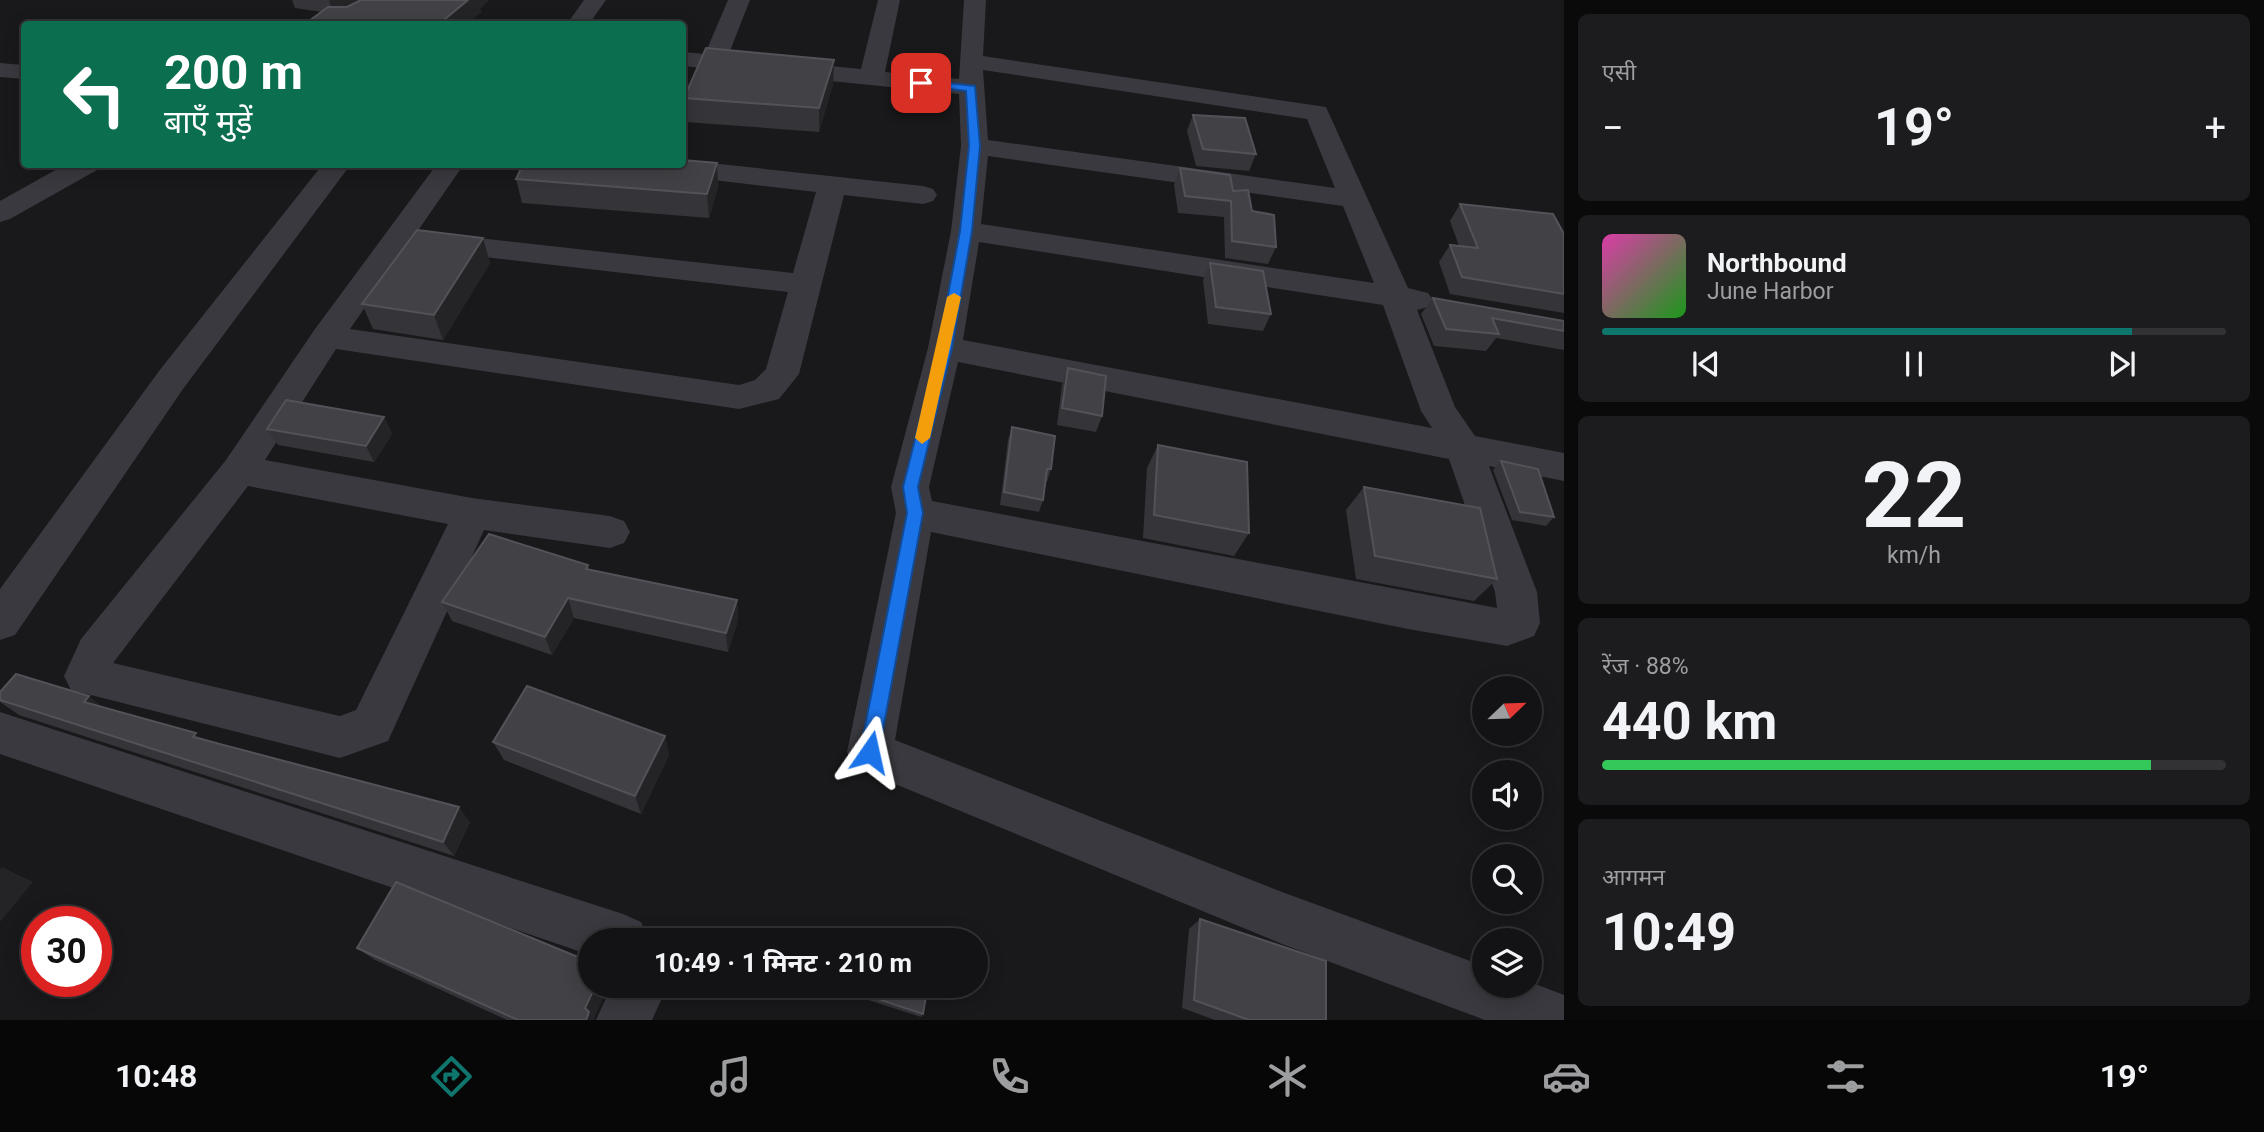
<!DOCTYPE html>
<html lang="hi">
<head>
<meta charset="utf-8">
<style>
	:root { --surface:#131214; --page:#1c1b1d; --text:#f1f3f6; --muted:#9d9ea0; --line:#323234; --accent:#0f766e }
	body { margin:0; font-family:Roboto,"Noto Sans Devanagari",sans-serif; background:var(--page); color:var(--text); height:100vh; display:flex; flex-direction:column; font-size:26px; white-space:nowrap }
	* { box-sizing:border-box; margin:0 }
	p { font-size:23px; color:var(--muted) }
	.icon { flex:none; width:38px; height:38px; fill:none; stroke:currentColor; stroke-width:2; stroke-linecap:round; stroke-linejoin:round }
	.map { position:relative; flex:1; overflow:hidden }
	.details { display:flex; flex-direction:column; gap:14px; padding:14px; background:#0a0a0b; width:700px }
	.details>* { flex:none }
	.top-card { position:absolute; left:21px; top:21px; width:665px; height:147px; border-radius:7px; box-shadow:0 4px 18px #0003,0 0 0 2px var(--line); background:#0b6e4f; color:#fff; overflow:hidden }
	.needle { width:46px; rotate:67deg }
	.buttons { position:absolute; left:1472px; top:676px; display:grid; gap:14px }
	.buttons a { display:grid; place-items:center; width:70px; height:70px; border-radius:50%; background:var(--surface); box-shadow:0 4px 18px #0003,0 0 0 2px var(--line); font-size:35px }
	.speed { position:absolute; left:21px; top:906px; display:flex; gap:14px; font-size:35px; font-weight:700; text-align:center }
	.speed>* { display:grid; place-content:center; width:91px; height:91px; border-radius:50%; background:var(--surface); box-shadow:0 4px 18px #0003,0 0 0 2px var(--line); line-height:1 }
	.speed .limit { border:10px solid #d22; background:#fff; color:#111 }
	.pin { position:absolute; display:grid; place-items:center; width:60px; height:60px; color:#fff; margin:-30px; border-radius:14px; box-shadow:0 4px 10px #0006 }
	.me { position:absolute; width:77px; margin:-38px; rotate:11deg; stroke-linejoin:round; filter:drop-shadow(0 0 5px #0008) }
	.turn { display:flex; align-items:center; gap:24px; height:147px; padding:0 28px; font-size:32px }
	.turn .icon { width:91px; height:91px; stroke-width:2.5 }
	.turn b { display:block; font-size:49px; line-height:60px }
	.big { font-size:52px; font-weight:700; line-height:1.1 }
	.details .widget { flex:1; display:flex; flex-direction:column; justify-content:center; gap:10px; min-width:0; padding:0 24px; border-radius:10px; background:var(--page) }
	.details .dial { align-items:center; gap:0 }
	.dial b { font-size:91px; line-height:1 }
	.song { display:flex; align-items:center; gap:21px }
	.cover { width:84px; height:84px; border-radius:10px; background:linear-gradient(135deg,hsl(320 70% 55%),hsl(120 70% 35%)) }
	.played { height:7px; border-radius:4px; background:linear-gradient(90deg,var(--accent) 85%,var(--line) 85%) }
	.keys { display:flex; justify-content:space-around; direction:ltr }
	.heat { display:flex; justify-content:space-between; align-items:center; font-size:38px; direction:ltr }
	.charge { height:10px; border-radius:5px; background:linear-gradient(90deg,#34c759 88%,var(--line) 0) }
	.trip { position:absolute; left:578px; top:928px; width:410px; height:70px; border-radius:35px; background:var(--surface); box-shadow:0 4px 18px #0003,0 0 0 2px var(--line); font-weight:700; line-height:70px; text-align:center }
	.menu { display:flex; height:112px; justify-content:space-around; align-items:center; background:#080708; color:var(--muted) }
	.menu .icon { width:49px; height:49px }
	.menu .on { color:var(--accent) }
	.menu b { font-size:32px; color:var(--text) }
	main { display:flex; flex:1; min-height:0 }
	.map>svg:first-child { display:block }
	.lines { fill:none; stroke-linecap:round; stroke-linejoin:round }
	.street { fill:#3a393f; fill-rule:evenodd }
	.wall { fill:#353438 }
	.shaded-wall { fill:#242326 }
	.building { fill:#424146; stroke:#525258; stroke-width:2 }
	.route { fill:#1a73e8; stroke:#114b97; stroke-width:2 }
	.slow { fill:#f59e0b }
</style>
</head>
<body>
<main>
<div class="map">
<svg width="1564" height="1020" viewBox="0 0 1564 1020">
	<rect width="100%" height="100%" fill="#19181a"/>
	<g class="lines">
		<!-- street -->
		<g class="street">
			<path d="M584,0H606L589,24H567Z"/>
			<path d="M728,0H750L728,56L861,69L878,0H900L885,72L959,79L964,0H986L983,56L1326,107L1408,288L1428,293L1433,300L1428,307L1417,310L1455,407L1475,436L1564,453V481L1489,466L1537,592L1540,623L1534,636L1507,646L1408,629L931,532L895,740L1282,892L1484,966V985H1530V982L1564,995V1020H1485L1282,944L854,767L847,752L896,513L891,487L928,348L951,231L961,146L959,94L682,66V52L705,54ZM983,70L1307,119L1335,188L988,140ZM988,156L1343,206L1374,283L981,224ZM979,242L1383,305L1421,411L1432,428L963,340ZM958,362L1449,459L1495,592L1497,608L932,501L929,487Z"/>
			<path d="M0,63L24,65V79L0,77Z"/>
			<path d="M682,160L923,186L933,189L937,195L933,201L923,204L844,195L799,374L779,399L739,409L336,349L265,460L472,498L610,516L624,521L630,532L624,543L610,548L484,530L388,741L340,758L71,690L64,676L81,639L226,460L315,329L437,164H464L350,329L739,385L755,380L766,369L788,292L433,251L422,249L418,242L422,235L433,233L793,273L816,192L645,172L635,170L632,164H682ZM248,486L448,524L356,710L340,716L113,663Z"/>
			<path d="M66,164H100L97,170L10,219L0,222V201Z"/>
			<path d="M323,164H351L183,389L15,635L0,640V589L159,371Z"/>
			<path d="M0,712L623,914L641,922L649,940H590V955L0,754Z"/>
			<path d="M612,985H668L652,1020H596Z"/>
		</g>
	</g>
	<!-- wall -->
	<g class="wall">
		<path d="M292,0H360L346,7L361,0H488V1L480,8L481,12L467,24H305L322,12L295,8Z"/>
		<path d="M833,84L819,132L686,122L684,98Z"/>
		<path d="M1193,115L1256,154L1249,171L1196,166L1187,131Z"/>
		<path d="M717,163L718,187L709,218L522,203L516,179Z"/>
		<path d="M1180,168L1233,191L1252,211L1276,247L1268,264L1225,258L1224,217L1178,213L1174,185Z"/>
		<path d="M1460,204L1564,234V313L1450,294L1439,262L1450,245L1459,246L1450,221Z"/>
		<path d="M483,238L490,263L443,340L373,329L362,304Z"/>
		<path d="M1210,263L1271,314L1263,331L1208,324L1203,280Z"/>
		<path d="M1433,298L1564,321V350L1496,338L1486,351L1434,346L1421,314Z"/>
		<path d="M1068,368L1102,416L1096,432L1057,425L1062,385Z"/>
		<path d="M384,417L392,434L374,462L278,445L267,429Z"/>
		<path d="M1012,427L1051,469L1047,482H1046L1043,500L1039,512L1000,505L1008,440Z"/>
		<path d="M1158,445L1249,533L1234,556L1143,538L1147,468Z"/>
		<path d="M1501,461L1554,517L1546,526L1512,520L1493,470Z"/>
		<path d="M1364,487L1497,579L1474,601L1356,579L1346,510Z"/>
		<path d="M588,565L589,570L737,600L738,620L728,652L574,618L552,655L452,621L442,602Z"/>
		<path d="M0,692L104,707L470,822L454,856L19,715L0,702Z"/>
		<path d="M665,736L669,755L641,814L504,760L493,742Z"/>
		<path d="M1200,919L1326,1020H1215L1182,1008L1189,929Z"/>
		<path d="M357,948L590,985H609L594,1018L595,1020H507L375,960Z"/>
		<path d="M858,985L923,1014L921,1017L856,996Z"/>
	</g>
	<!-- shaded-wall -->
	<g class="shaded-wall">
		<path d="M329,0H360L333,13Z"/>
		<path d="M468,0H488V1L480,8L481,12L467,24H439Z"/>
		<path d="M834,60L833,84L819,132V108Z"/>
		<path d="M717,163L718,187L709,218L707,194Z"/>
		<path d="M483,238L490,263L443,340L434,315Z"/>
		<path d="M384,417L392,434L374,462L366,446Z"/>
		<path d="M568,598L574,618L552,655L545,637Z"/>
		<path d="M737,600L738,620L728,652L726,633Z"/>
		<path d="M89,696L110,713L84,702Z"/>
		<path d="M665,736L669,755L641,814L635,796Z"/>
		<path d="M459,807L470,822L454,856L443,842Z"/>
		<path d="M2,867L33,882L0,922V870Z"/>
		<path d="M596,985H609L594,1018L595,1020H586L585,1008Z"/>
	</g>
	<!-- building -->
	<g class="building">
		<path d="M361,0H468L439,24H305L328,7H347Z"/>
		<path d="M706,48L834,60L819,108L684,98Z"/>
		<path d="M1193,115L1245,118L1256,154L1203,149Z"/>
		<path d="M682,160L717,163L707,194L516,179L523,164H682Z"/>
		<path d="M1180,168L1230,175L1233,191L1248,190L1252,211L1274,215L1276,247L1232,241L1231,201L1185,196Z"/>
		<path d="M1460,204L1553,214L1564,234V294L1462,277L1450,245L1478,248Z"/>
		<path d="M417,230L483,238L434,315L362,304Z"/>
		<path d="M1210,263L1263,271L1271,314L1216,307Z"/>
		<path d="M1433,298L1564,321V331L1492,318L1499,334L1446,329Z"/>
		<path d="M1068,368L1106,376L1102,416L1062,408Z"/>
		<path d="M286,400L384,417L366,446L267,429Z"/>
		<path d="M1012,427L1055,436L1051,469H1047L1043,500L1004,492Z"/>
		<path d="M1158,445L1247,462L1249,533L1154,515Z"/>
		<path d="M1501,461L1538,469L1554,517L1520,512Z"/>
		<path d="M1364,487L1480,508L1497,579L1375,556Z"/>
		<path d="M489,534L588,565L586,569L737,600L726,633L568,598L545,637L442,602Z"/>
		<path d="M16,674L89,696L84,702L196,733L193,737L459,807L443,842L0,700V692Z"/>
		<path d="M527,686L665,736L635,796L493,742Z"/>
		<path d="M396,882L590,962V985H596L585,1008L589,1012L586,1020H518L357,948Z"/>
		<path d="M1200,919L1326,961V1020H1249L1194,1000Z"/>
		<path d="M858,985H928L923,1014L857,992Z"/>
	</g>
	<!-- route -->
	<path class="route" d="M921,80L975,86L980,146L972,231L952,348L918,487L923,513L879,752L876,759L870,761L863,759L860,752L907,513L903,487L938,348L960,231L969,146L966,91L918,85V81Z"/>
	<!-- slow -->
	<path class="slow" d="M954,293L961,297L930,438L922,444L915,438L947,297Z"/>
</svg>
<div class="buttons">
<a><svg class="needle" viewBox="-14 -14 28 28"><path d="M0-13l5 13h-10z" fill="#e53935"/><path d="M0 13l5-13h-10z" fill="#9d9ea0"/></svg></a>
<a><svg class="icon" aria-label="sound" viewBox="0 0 24 24"><path d="M4 9h4l5-4v14l-5-4H4zM17 9q2 3 0 6"/></svg></a>
<a><svg class="icon" aria-label="search" viewBox="0 0 24 24"><circle cx="10" cy="10" r="6"/><path d="M15 15l6 6"/></svg></a>
<a><svg class="icon" aria-label="layers" viewBox="0 0 24 24"><path d="M12 4l9 5-9 5-9-5zM3 14l9 5 9-5"/></svg></a>
</div>
<div class="speed"><div class="limit">30</div></div>
<div class="pin" style="left:921px;top:83px;background:#d93025"><svg class="icon" aria-label="arrive" viewBox="0 0 24 24"><path d="M6 21V4h12l-3 4 3 4H6"/></svg></div>
<svg class="me" style="left:870px;top:752px" viewBox="-20 -20 40 40"><path d="M0-17L14 15 0 8-14 15z" fill="#1a73e8" stroke="#fff" stroke-width="4"/></svg>
<div class="trip">10:49 · 1 मिनट · 210 m</div>
<div class="top-card">
<div class="turn"><svg class="icon" aria-label="left" viewBox="0 0 24 24"><path d="M17 20v-9H6M10 6l-5 5 5 5"/></svg><div><b>200 m</b>बाएँ मुड़ें</div></div>
</div>
</div>
<section class="details">
<div class="widget"><p>एसी</p>
<div class="heat"><a>−</a><b class="big">19°</b><a>+</a></div>
</div>
<div class="widget">
<div class="song"><i class="cover"></i><div><b>Northbound</b><p>June Harbor</p></div></div>
<div class="played"></div>
<div class="keys"><svg class="icon" aria-label="previous" viewBox="0 0 24 24"><path d="M18 5L8 12l10 7zM5 5v14"/></svg><svg class="icon" aria-label="pause" viewBox="0 0 24 24"><path d="M8 5v14M16 5v14"/></svg><svg class="icon" aria-label="next" viewBox="0 0 24 24"><path d="M6 5l10 7-10 7zM19 5v14"/></svg></div>
</div>
<div class="widget dial"><b>22</b><p>km/h</p></div>
<div class="widget"><p>रेंज · 88%</p><b class="big">440 km</b><div class="charge"></div></div>
<div class="widget"><p>आगमन</p><b class="big">10:49</b></div>
</section>
</main>
<nav class="menu">
<b>10:48</b>
<svg class="icon on" aria-label="directions" viewBox="0 0 24 24"><path d="M12 3l9 9-9 9-9-9zM9 14v-3h6M13 9l2 2-2 2"/></svg>
<svg class="icon" aria-label="music" viewBox="0 0 24 24"><path d="M9 18V5l10-2v13"/><circle cx="6" cy="18" r="3"/><circle cx="16" cy="16" r="3"/></svg>
<svg class="icon" aria-label="phone" viewBox="0 0 24 24"><path d="M5 4h4l2 5-3 2q2 4 5 5l2-3 5 2v4C11 20 4 13 5 4z"/></svg>
<svg class="icon" aria-label="climate" viewBox="0 0 24 24"><path d="M12 3v18M4 7l16 10M4 17L20 7"/></svg>
<svg class="icon" aria-label="car" viewBox="0 0 24 24"><path d="M5 17H2v-5l4-1 3-4h7l3 4 3 1v5h-3M9 17h6M6 11h13"/><circle cx="7" cy="17" r="2"/><circle cx="17" cy="17" r="2"/></svg>
<svg class="icon" aria-label="filters" viewBox="0 0 24 24"><path d="M4 7h16M4 17h16"/><circle cx="9" cy="7" r="2"/><circle cx="15" cy="17" r="2"/></svg>
<b>19°</b>
</nav>
</body>
</html>
